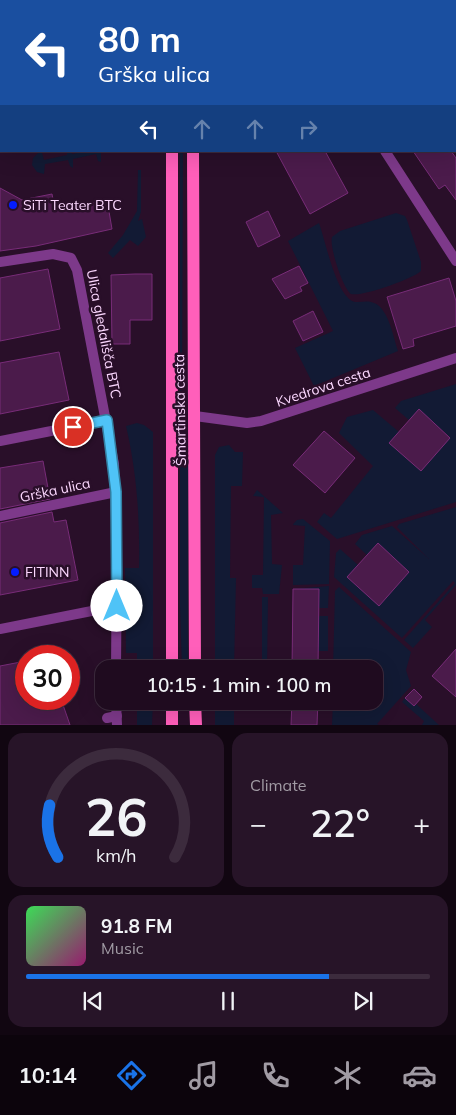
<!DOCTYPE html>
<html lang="en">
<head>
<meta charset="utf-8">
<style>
	:root { --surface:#1f0b1f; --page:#271428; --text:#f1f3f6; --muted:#a19ba4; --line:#3c2b3d; --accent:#1a73e8 }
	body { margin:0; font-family:Mulish,sans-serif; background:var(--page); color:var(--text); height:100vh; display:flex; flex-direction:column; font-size:19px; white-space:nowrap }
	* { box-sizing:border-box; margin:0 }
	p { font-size:16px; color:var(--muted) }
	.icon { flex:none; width:28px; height:28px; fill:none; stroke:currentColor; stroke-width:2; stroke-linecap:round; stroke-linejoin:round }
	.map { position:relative; height:725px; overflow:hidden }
	.sheet { display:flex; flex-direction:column; gap:8px; padding:8px; background:#110611; flex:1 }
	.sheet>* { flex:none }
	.top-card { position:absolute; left:0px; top:0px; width:456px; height:152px; box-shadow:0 5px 20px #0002,0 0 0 1px var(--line); background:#1a4fa0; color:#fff; overflow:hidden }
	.speed { position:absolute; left:15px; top:645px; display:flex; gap:10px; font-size:25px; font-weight:700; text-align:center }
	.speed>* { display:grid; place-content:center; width:65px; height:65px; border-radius:50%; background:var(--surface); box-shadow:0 5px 20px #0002,0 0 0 1px var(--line); line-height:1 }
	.speed .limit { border:8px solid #d22; background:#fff; color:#111 }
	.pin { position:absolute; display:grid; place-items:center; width:42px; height:42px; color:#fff; margin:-21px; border:2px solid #fff; border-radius:50%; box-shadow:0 1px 5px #0007 }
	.me { position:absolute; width:55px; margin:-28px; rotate:0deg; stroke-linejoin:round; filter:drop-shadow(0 0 4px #0008) }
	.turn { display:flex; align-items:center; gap:18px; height:105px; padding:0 15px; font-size:22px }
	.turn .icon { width:65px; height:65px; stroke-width:2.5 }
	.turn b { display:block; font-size:35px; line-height:42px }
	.lanes { display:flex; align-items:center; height:48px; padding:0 15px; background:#0003; justify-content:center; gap:25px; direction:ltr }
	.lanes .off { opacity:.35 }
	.big { font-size:38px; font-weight:600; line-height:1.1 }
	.sheet .widget { flex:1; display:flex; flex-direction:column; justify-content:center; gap:8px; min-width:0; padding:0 18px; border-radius:15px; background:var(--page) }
	.sheet .dial { align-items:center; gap:0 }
	.dial svg { height:130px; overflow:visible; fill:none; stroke:var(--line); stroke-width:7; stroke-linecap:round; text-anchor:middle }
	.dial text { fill:var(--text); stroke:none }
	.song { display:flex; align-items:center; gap:15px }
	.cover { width:60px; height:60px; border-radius:8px; background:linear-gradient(135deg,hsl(130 70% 55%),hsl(320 70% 35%)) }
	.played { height:5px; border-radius:2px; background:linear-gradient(90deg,var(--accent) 75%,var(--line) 75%) }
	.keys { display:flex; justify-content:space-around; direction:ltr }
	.heat { display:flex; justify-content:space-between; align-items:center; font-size:28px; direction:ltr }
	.sheet .tiles { flex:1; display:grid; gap:8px; grid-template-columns:1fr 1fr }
	.widget:last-child { grid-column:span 2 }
	.trip { position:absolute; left:95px; top:660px; width:288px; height:50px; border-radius:15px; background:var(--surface); box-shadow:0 5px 20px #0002,0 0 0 1px var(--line); font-weight:600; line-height:50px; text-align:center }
	.tab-bar { display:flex; height:80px; justify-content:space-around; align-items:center; background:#0c040c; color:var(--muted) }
	.tab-bar .icon { width:35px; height:35px }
	.tab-bar .active { color:var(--accent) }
	.tab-bar b { font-size:22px; color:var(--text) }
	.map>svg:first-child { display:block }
	.green { fill:#121a34 }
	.building { fill:#4b1b4b; stroke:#782c78 }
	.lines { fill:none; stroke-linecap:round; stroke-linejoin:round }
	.minor { stroke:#7d398a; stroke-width:10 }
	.primary { stroke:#ff5fba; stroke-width:12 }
	.route-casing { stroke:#337fa1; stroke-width:12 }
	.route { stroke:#4fc3f7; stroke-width:9 }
	.poi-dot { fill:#041cff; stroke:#290f29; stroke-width:2 }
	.labels { text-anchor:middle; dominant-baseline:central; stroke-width:5; stroke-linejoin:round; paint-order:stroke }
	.poi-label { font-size:14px; fill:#fcd8ff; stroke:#290f29; text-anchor:start }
	.street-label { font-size:14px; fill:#fcd8ff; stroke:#290f29 }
</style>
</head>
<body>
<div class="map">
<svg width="456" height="725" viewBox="0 0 456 725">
	<rect width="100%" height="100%" fill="#290f29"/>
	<!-- green -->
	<g class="green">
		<path d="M67,151H71L72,154L88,151H110L101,153V162L98,161L96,154L73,159V168L70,166L68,160L45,164L44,174L37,172L32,165L33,158L39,152L42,153L44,160L67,155Z"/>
		<path d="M180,151H183L182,411L188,449H180Z"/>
		<path d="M138,170H141V212L138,221L142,219L146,237L138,246L130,240L113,258L108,253L123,235L137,211Z"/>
		<path d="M396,213L405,216L407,220L421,262V271C412,279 362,297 351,294C343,289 329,246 332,237L340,231Z"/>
		<path d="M319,223C326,243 334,285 349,299C356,305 363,300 371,302C388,305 393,336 398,351L314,386L295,348L333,331L288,241Z"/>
		<path d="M456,384V502L337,539L317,522L324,513L331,518L373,466L339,433L347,417L373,410L399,432L389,443L421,471L450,437L419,410L409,420L395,408L401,401Z"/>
		<path d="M137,423L144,425L153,432V669H137V653H126L125,568H139C140,520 137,473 126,426Z"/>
		<path d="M229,445L235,452H243L242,486H231L230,578H236L234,669H215V455L219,447Z"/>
		<path d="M188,462V669H182L180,607V463Z"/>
		<path d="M257,490L283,513L271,515L272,564L282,565L279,594H263L262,588H252V575H263L264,497L253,496Z"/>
		<path d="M456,507V585L425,620L432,627L413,648L404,640L455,583L453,581L402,638L334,577L336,553L340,549L358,565L347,577L379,605L409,572L378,543L367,555L355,544L362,535L392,526L429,559L397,527L399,524Z"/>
		<path d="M303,519L330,541L329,584L293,585V565H303L305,526L293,525L294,523L297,520Z"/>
		<path d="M329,586L328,608H319V589H293Z"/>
		<path d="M339,587L411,652L406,670L411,686L377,724L379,725H332L333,701H374V669H333L335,591Z"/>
		<path d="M262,597H268L267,669H262Z"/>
		<path d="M319,616H328V651H318Z"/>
		<path d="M405,698L414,706L416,704L439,725H422L424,721L402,702Z"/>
		<path d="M137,701H153L152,725H137Z"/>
		<rect x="215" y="701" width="19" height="24"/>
	</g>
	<!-- building -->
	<g class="building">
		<path d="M276,151H325L348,193L310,214Z"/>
		<path d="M413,151H451L456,158V200L445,185L439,189Z"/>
		<path d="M0,188L22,200L52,194L55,210L107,200L112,229L36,246L0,251Z"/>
		<path d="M268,211L280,236L258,247L246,222Z"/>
		<path d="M299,266L308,283L300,287L302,291L285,299L272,279Z"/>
		<path d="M48,269L60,329L0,341V278Z"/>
		<path d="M135,274H152V320H130V344H112L111,275Z"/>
		<path d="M449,278L456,301V326L413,339L414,346L403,349L387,297Z"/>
		<path d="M313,311L323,332L303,341L293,321Z"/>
		<path d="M59,352L69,400L0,414V363Z"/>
		<path d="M419,409L450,438L421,471L389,443Z"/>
		<path d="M324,431L355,458L325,493L293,465Z"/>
		<path d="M43,461L50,499L0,509V468Z"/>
		<path d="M52,512L54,522L66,520L78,580L0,595V523Z"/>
		<path d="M378,543L409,572L379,606L347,577Z"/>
		<path d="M293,589H319L318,669H292Z"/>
		<path d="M456,649V697L432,676Z"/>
		<path d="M26,661V699H61L70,725H0V666Z"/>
		<path d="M414,689L422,697L414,706L405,698Z"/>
		<path d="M292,701H318L317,725H291Z"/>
	</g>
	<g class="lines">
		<!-- minor -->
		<g class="minor">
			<path d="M101,0V1"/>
			<path d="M277,0L279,1"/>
			<path d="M359,0L360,1"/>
			<path d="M263,1L265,0"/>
			<path d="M0,70H1"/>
			<path d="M455,130L456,131"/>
			<path d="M385,151L456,261"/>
			<path d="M0,262L53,254L71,258L77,270L114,464L117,546L116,669"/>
			<path d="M195,416L247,423L261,421L456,358"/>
			<path d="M0,441L107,420"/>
			<path d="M0,516L116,492"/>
			<path d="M0,629L117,606"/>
			<path d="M116,701L117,725"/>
			<path d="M107,718L117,716"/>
		</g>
		<!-- primary -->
		<g class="primary">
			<path d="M175,1V0"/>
			<path d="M197,1V0"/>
			<path d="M193,151L195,669"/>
			<path d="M172,669V151"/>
			<path d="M172,701V725"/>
			<path d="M195,701L196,725"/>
		</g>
	</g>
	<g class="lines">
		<!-- route casing -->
		<g class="route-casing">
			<path id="route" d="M73,427L107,420L116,492L117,606"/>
		</g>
		<!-- route -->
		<use href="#route" class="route"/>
	</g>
	<!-- markers -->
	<g class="poi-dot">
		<circle cx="13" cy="205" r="5"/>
		<circle cx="15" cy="572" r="5"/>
	</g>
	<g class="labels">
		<!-- poi labels -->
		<g class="poi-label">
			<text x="23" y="205">SiTi Teater BTC</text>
			<text x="25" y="572">FITINN</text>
		</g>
		<!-- street labels -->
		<g class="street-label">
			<text transform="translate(104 334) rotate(79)">Ulica gledališča BTC</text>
			<text transform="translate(323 387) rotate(-18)">Kvedrova cesta</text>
			<text transform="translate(180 410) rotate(-91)">Šmartinska cesta</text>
			<text transform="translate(55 490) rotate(-12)">Grška ulica</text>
		</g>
	</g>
</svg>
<div class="speed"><div class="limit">30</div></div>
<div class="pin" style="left:73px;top:427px;background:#d93025"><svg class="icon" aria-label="arrive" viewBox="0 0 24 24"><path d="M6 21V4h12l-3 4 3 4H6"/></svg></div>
<svg class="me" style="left:117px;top:606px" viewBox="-20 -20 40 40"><circle r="19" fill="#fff"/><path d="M0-13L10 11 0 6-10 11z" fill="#4fc3f7"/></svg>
<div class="trip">10:15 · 1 min · 100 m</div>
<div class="top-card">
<div class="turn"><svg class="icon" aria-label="left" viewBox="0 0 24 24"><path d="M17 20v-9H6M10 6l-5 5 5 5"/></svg><div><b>80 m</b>Grška ulica</div></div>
<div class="lanes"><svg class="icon" aria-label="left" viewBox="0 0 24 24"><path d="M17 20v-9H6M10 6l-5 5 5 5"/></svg><svg class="icon off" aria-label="ahead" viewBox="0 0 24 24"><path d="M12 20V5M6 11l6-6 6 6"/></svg><svg class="icon off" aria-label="ahead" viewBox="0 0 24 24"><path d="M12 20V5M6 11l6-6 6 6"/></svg><svg class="icon off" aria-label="right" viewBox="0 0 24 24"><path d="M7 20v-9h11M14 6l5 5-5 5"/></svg></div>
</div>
</div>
<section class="sheet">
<div class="tiles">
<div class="widget dial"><svg viewBox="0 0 100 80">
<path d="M14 69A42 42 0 1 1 86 69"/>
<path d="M14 69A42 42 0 0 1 9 37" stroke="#1a73e8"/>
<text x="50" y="56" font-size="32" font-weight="700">26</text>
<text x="50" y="72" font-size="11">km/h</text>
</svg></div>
<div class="widget"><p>Climate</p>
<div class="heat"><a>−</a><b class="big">22°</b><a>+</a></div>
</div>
<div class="widget">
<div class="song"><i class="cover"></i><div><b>91.8 FM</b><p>Music</p></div></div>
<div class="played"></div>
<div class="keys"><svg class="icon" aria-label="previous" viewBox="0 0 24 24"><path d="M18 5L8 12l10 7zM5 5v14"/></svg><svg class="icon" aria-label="pause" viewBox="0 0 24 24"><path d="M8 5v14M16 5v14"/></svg><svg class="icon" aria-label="next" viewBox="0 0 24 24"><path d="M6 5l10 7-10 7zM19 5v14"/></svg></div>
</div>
</div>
</section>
<nav class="tab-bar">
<b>10:14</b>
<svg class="icon active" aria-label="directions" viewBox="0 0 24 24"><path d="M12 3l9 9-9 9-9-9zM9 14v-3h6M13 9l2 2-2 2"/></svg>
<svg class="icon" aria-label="music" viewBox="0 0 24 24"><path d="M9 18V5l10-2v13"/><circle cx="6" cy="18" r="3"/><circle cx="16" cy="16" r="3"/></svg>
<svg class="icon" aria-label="phone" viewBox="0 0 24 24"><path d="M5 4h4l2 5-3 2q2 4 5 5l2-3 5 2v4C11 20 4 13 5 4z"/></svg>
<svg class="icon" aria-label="climate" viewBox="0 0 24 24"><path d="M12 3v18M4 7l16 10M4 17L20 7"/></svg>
<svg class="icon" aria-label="car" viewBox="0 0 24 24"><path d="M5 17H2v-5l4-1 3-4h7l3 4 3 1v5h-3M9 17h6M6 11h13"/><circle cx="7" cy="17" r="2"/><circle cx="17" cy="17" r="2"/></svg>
</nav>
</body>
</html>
